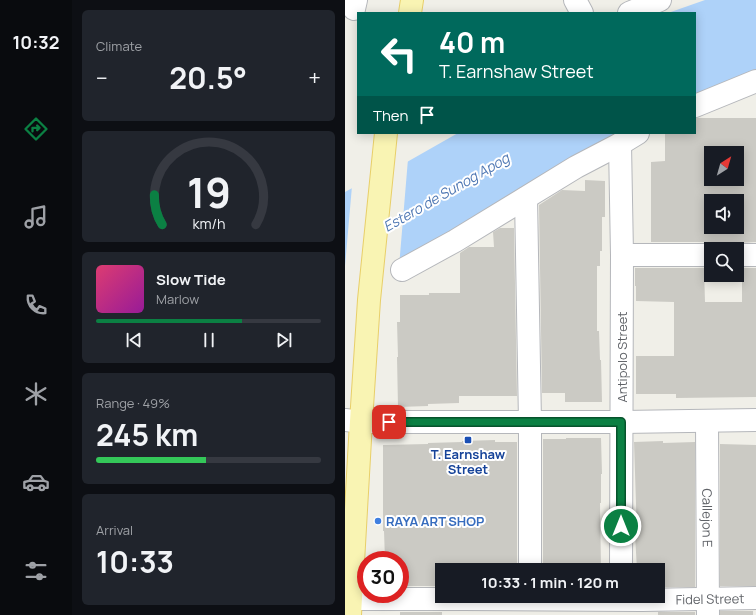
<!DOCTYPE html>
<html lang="en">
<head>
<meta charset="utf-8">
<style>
	:root { --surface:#171b24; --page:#20242c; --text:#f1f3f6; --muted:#9ea1a6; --line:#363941; --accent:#0b8043 }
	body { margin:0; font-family:Manrope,sans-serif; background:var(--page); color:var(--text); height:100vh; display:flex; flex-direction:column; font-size:15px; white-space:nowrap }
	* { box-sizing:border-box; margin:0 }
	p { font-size:13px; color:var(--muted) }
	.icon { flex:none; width:22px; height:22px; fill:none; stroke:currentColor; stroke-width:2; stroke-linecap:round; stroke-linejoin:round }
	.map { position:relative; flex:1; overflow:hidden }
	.sheet { display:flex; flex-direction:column; gap:10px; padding:10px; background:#0d0f14; width:273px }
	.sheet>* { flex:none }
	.guide { position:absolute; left:12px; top:12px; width:339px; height:122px; border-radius:0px; box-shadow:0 2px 10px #0003; background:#00695c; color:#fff; overflow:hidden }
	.needle { width:26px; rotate:37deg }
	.tools { position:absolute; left:359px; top:146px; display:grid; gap:8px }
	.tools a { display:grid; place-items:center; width:40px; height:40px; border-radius:0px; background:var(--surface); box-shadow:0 2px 10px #0003; font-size:20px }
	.speed { position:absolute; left:12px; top:551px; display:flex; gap:8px; font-size:20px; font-weight:700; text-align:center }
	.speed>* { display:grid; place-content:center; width:52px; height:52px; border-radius:50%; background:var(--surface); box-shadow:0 2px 10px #0003; line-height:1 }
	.speed .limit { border:6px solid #d22; background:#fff; color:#111 }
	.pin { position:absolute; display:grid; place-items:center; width:34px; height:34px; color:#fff; margin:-17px; border-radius:8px; box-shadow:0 2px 6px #0006 }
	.me { position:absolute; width:44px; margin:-22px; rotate:0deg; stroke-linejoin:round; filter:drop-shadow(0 0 3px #0008) }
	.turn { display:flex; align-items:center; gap:14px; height:84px; padding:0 16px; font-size:18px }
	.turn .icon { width:52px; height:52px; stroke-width:2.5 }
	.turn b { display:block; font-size:28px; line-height:34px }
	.then { display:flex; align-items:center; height:38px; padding:0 16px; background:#0003; gap:8px; font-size:15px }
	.big { font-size:30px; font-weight:700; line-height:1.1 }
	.sheet .card { flex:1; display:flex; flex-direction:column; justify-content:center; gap:6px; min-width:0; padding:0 14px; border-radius:6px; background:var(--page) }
	.sheet .dial { align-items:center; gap:0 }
	.dial svg { height:104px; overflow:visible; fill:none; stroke:var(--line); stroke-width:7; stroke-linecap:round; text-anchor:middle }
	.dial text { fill:var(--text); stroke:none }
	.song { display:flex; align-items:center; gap:12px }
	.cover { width:48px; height:48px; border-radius:6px; background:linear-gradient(135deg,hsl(340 70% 55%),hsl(300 70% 35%)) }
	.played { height:4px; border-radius:2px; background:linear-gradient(90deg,var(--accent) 65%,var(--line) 65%) }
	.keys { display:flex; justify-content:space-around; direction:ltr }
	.heat { display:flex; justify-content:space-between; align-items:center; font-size:22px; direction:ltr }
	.charge { height:6px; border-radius:3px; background:linear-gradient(90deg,#34c759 49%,var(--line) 0) }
	.trip { position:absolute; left:90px; top:563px; width:230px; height:40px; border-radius:0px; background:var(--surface); box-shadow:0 2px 10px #0003; font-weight:700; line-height:40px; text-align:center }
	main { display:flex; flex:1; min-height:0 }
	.tab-bar { display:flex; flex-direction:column; width:72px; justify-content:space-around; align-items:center; background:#090b0e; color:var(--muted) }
	.tab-bar .icon { width:28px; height:28px }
	.tab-bar .active { color:var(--accent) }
	.tab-bar b { font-size:18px; color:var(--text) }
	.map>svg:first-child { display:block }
	.water { fill:#aed2f9 }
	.pier { fill:#f0efe8 }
	.building { fill:#cbcac4; fill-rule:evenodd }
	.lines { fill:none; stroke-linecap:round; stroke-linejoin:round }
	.minor-casing { stroke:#b5b7bb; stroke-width:24 }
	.major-casing { stroke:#e8cf69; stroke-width:24 }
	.minor { stroke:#fff; stroke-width:22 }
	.major { stroke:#f9f4b3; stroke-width:22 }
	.route-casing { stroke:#07532c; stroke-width:10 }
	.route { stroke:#0b8043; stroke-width:7 }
	.transit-dot { fill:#1a4fb4; stroke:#fff; stroke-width:1.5 }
	.shop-dot { fill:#3f7fe0; stroke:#fff; stroke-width:1.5 }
	.labels { text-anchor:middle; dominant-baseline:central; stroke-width:4; stroke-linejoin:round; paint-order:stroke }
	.street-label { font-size:13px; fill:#5f6267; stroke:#fff }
	.transit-label { font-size:13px; font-weight:bold; fill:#164399; stroke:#fff }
	.shop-label { font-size:13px; font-weight:bold; fill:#366cbe; stroke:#fff; text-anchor:start }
	.water-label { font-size:14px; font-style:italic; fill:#4e77b3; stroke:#fff }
</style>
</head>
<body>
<main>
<nav class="tab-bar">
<b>10:32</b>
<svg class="icon active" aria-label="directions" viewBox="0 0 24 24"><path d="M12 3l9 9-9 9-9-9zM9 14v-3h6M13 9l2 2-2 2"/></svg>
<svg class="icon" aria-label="music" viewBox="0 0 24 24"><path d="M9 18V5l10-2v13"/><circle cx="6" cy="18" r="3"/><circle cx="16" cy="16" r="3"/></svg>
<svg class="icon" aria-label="phone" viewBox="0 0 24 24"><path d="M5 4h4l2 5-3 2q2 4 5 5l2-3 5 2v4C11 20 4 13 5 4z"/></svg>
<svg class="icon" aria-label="climate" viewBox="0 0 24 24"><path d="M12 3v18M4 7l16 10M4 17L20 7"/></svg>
<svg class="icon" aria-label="car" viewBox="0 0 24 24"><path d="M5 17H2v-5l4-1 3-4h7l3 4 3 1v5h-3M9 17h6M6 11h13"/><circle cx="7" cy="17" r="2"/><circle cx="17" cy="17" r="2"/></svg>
<svg class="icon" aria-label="filters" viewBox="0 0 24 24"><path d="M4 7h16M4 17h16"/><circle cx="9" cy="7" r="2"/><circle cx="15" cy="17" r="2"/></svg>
</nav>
<section class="sheet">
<div class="card"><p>Climate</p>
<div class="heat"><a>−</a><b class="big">20.5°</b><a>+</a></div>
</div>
<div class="card dial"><svg viewBox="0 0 100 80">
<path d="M14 69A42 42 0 1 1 86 69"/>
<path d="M14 69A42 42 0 0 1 8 46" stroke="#0b8043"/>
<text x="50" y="56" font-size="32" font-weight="700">19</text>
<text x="50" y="72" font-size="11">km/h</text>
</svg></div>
<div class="card">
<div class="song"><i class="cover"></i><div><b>Slow Tide</b><p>Marlow</p></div></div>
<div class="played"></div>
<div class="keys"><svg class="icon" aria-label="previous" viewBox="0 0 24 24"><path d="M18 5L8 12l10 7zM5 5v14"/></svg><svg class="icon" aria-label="pause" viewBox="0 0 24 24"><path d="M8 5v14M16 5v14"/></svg><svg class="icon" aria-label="next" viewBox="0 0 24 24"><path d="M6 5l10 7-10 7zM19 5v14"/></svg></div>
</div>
<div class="card"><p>Range · 49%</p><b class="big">245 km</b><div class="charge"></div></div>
<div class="card"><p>Arrival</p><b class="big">10:33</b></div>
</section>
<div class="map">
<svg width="411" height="615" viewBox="0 0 411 615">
	<rect width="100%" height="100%" fill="#f0efe8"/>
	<!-- water -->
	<g class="water">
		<path d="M360,0H411V73L350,100V13H323Z"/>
		<path d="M113,133H283L0,296V192L24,179L62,162Z"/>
	</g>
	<!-- pier -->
	<path class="pier" d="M63,159L54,267L0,298V266L7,186L23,177Z"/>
	<!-- building -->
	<g class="building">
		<path d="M350,118H411V242L392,243L385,244L381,249H377L373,244L366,242H306V162L320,161V133H350ZM366,153H392V179H366ZM366,201H392V227H366Z"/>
		<path d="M240,180L260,181V217H257V251H255V266H252V331H254L255,360H256L257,402H220V393H197L194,205L217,190L240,191Z"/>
		<path d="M155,228H169L172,396H114V403L83,404V406L53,407L52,357H53L52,322H55V295H84V293H115V253L124,247H149L148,232Z"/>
		<path d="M290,268H359L360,302H397V268H411V397L331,398V394H291V356H329V302L291,301V286H290Z"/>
		<path d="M221,438H256L257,474H256V503H255L256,570H198V439H221Z"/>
		<path d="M150,440V442H172V570H97V586H55V560H40L39,531H38V445L83,444V443L117,442V441Z"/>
		<path d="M318,441V443L350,442V587H313V570H292L290,534H292L289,442Z"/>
		<path d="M375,444L411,445V586H375Z"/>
		<rect x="375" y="611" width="33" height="4"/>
		<rect x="55" y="612" width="42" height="3"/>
		<rect x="313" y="612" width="37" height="3"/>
	</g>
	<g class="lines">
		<!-- minor casing -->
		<g class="minor-casing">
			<g id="minor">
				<path d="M230,0L237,13"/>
				<path d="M9,9L11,0"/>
				<path d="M284,13L315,0"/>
				<path d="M350,106L411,81"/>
				<path d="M275,144L277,255L276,570"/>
				<path d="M181,198L185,422V570"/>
				<path d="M277,255H366"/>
				<path d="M392,255H411"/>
				<path d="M57,270L110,241L231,167L275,144L293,133"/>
				<path d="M0,420L16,422H277L411,420"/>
				<path id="s1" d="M362,421L363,615"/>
				<path id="s2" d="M6,599H118L297,600L411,598"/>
			</g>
		</g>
		<!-- major casing -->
		<g class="major-casing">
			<g id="major">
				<path d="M65,13L67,0"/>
				<path d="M5,615L16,422L24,300L41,133"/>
			</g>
		</g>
		<!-- minor -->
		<use href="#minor" class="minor"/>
		<!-- major -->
		<use href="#major" class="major"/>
	</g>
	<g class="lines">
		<!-- route casing -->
		<g class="route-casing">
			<path id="route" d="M44,422H276V526"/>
		</g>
		<!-- route -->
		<use href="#route" class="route"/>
	</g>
	<!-- markers -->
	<rect class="transit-dot" x="119" y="436" width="8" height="8" rx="2"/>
	<circle class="shop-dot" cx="33" cy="521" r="4"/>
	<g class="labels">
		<!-- street labels -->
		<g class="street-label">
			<text transform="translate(277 357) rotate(-90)">Antipolo Street</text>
			<text stroke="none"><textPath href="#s1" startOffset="97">Callejon E</textPath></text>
			<text stroke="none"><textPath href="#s2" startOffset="359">Fidel Street</textPath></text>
		</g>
		<!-- transit labels -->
		<g class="transit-label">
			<text x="123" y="454">T. Earnshaw<tspan x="123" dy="15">Street</tspan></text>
		</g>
		<!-- shop labels -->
		<g class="shop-label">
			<text x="41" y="521">RAYA ART SHOP</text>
		</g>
		<!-- water labels -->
		<g class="water-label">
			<text transform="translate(101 192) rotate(-30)">Estero de Sunog Apog</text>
		</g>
	</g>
</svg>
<div class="tools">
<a><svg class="needle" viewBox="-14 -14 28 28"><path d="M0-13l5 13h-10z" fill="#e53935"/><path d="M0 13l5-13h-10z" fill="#9ea1a6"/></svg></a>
<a><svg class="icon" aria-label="sound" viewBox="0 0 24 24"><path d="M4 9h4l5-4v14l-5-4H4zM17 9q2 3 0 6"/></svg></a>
<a><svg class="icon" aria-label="search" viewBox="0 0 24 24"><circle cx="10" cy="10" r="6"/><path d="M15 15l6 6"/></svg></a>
</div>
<div class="speed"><div class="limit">30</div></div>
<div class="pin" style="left:44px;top:422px;background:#d93025"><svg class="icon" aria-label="arrive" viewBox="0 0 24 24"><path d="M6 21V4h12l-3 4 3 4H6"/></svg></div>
<svg class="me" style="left:276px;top:526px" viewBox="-20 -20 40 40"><circle r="17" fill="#0b8043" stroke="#fff" stroke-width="3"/><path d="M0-11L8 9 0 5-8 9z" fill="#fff"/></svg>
<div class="trip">10:33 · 1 min · 120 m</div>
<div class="guide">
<div class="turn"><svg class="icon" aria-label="left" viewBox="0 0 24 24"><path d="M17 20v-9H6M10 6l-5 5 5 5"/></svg><div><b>40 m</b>T. Earnshaw Street</div></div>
<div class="then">Then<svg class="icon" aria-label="arrive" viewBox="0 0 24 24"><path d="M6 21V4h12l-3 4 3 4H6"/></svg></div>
</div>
</div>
</main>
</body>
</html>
